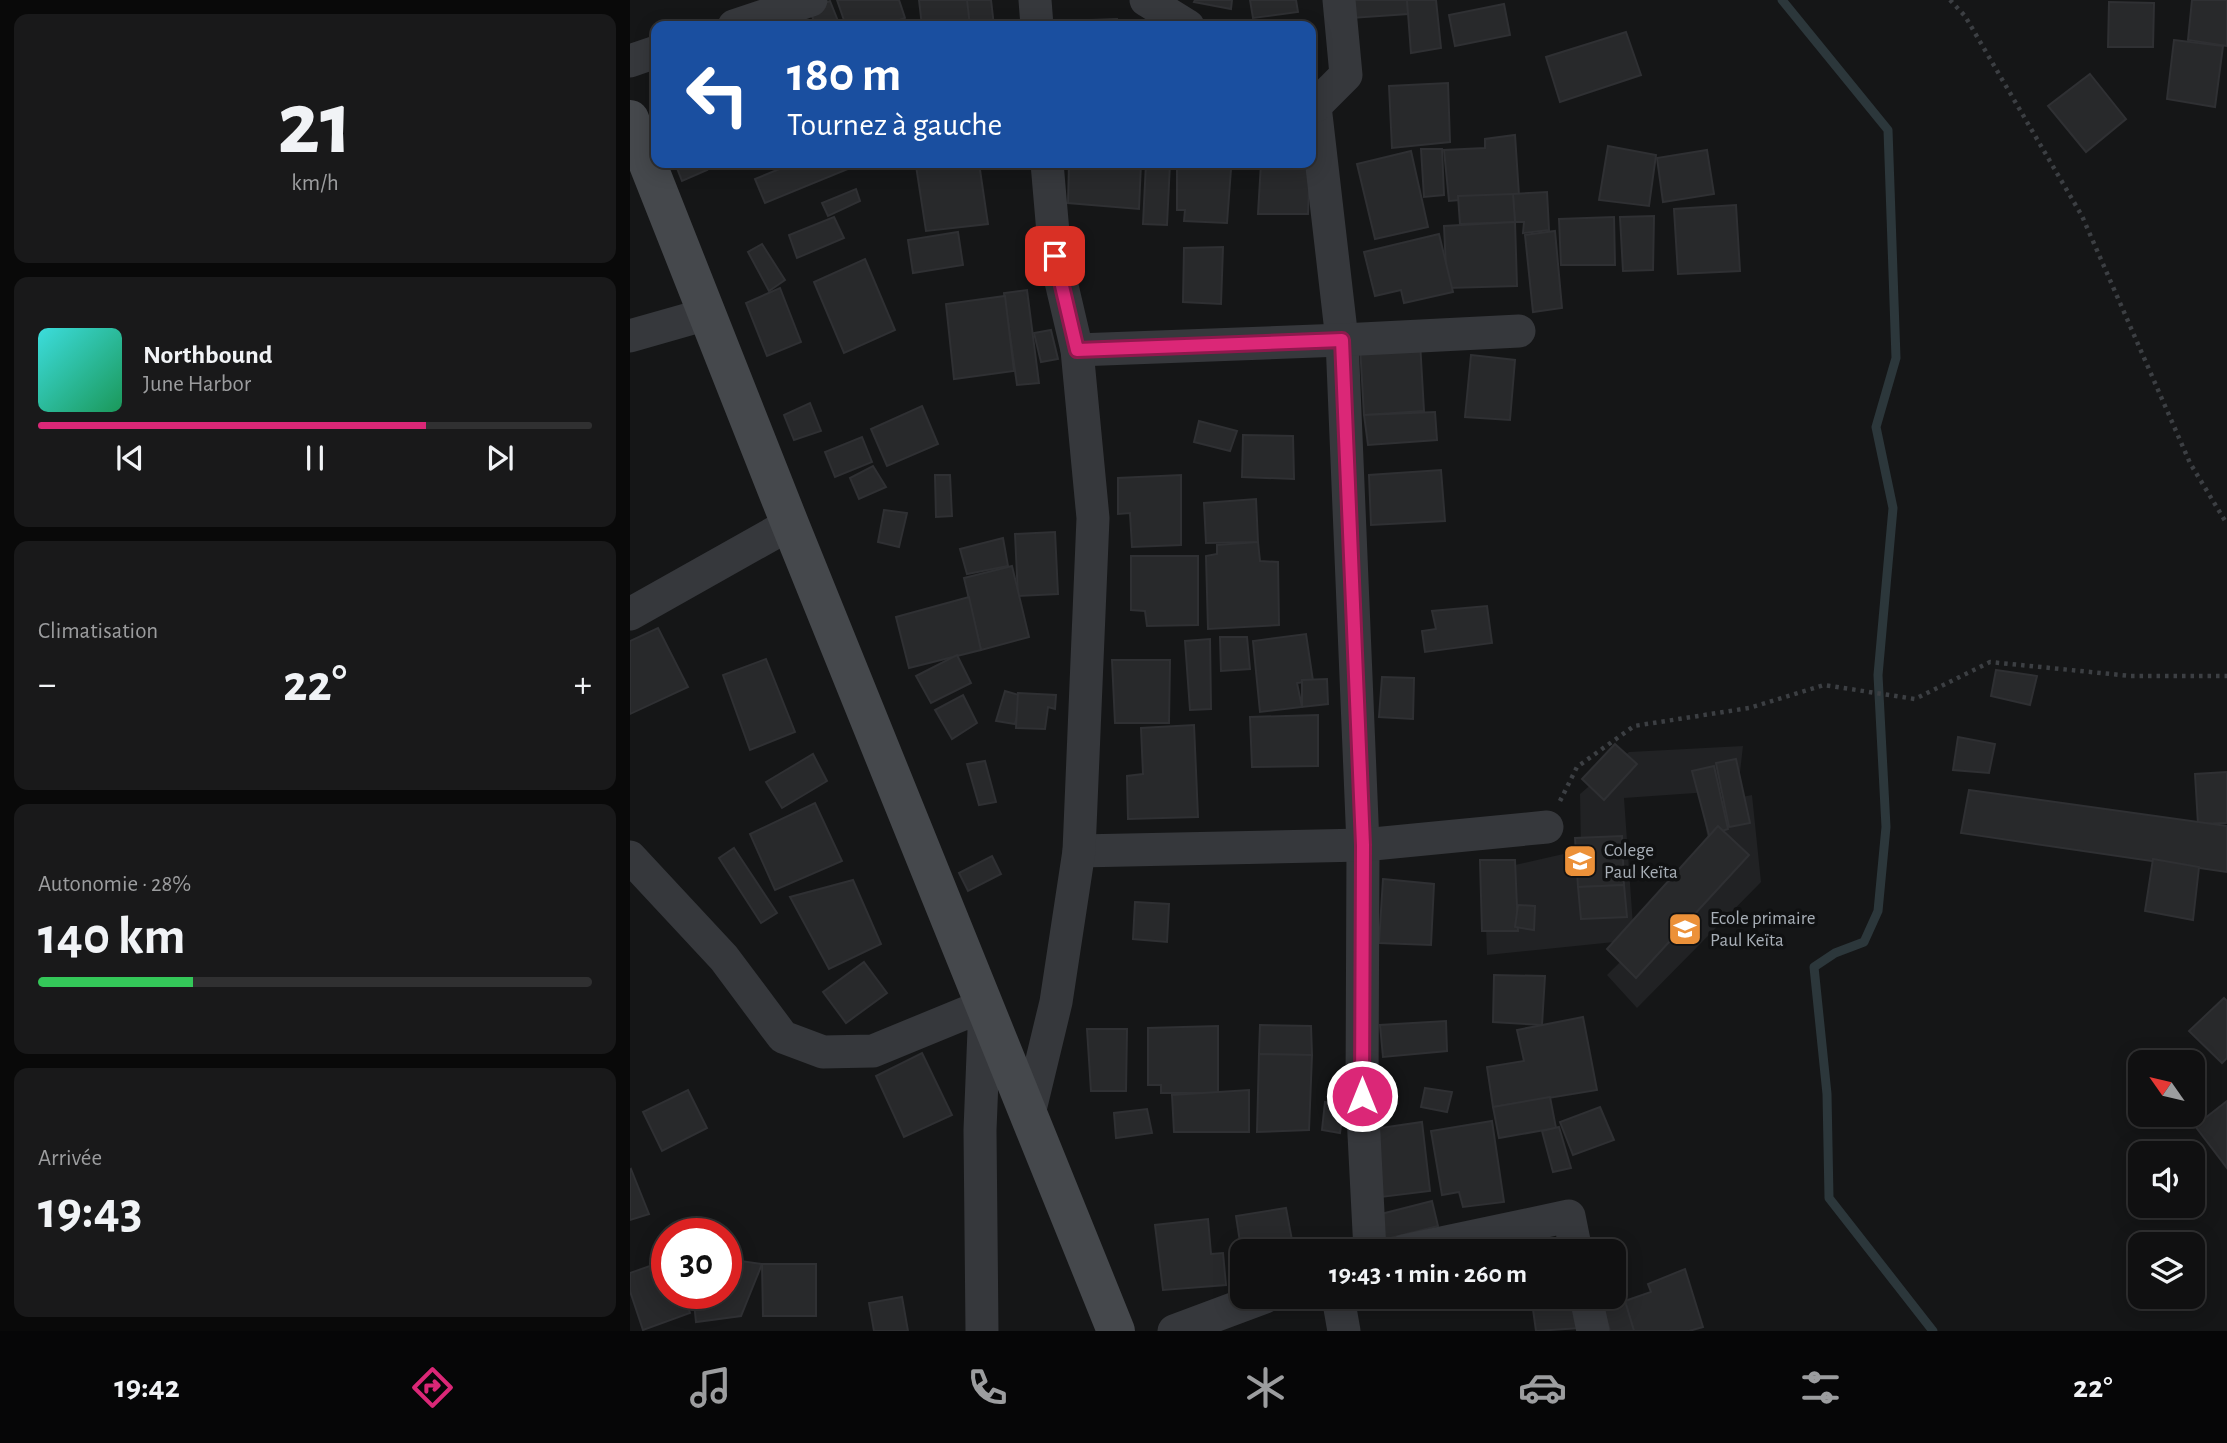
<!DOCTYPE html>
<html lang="fr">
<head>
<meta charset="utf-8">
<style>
	:root { --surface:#101011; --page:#19191a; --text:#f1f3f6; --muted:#9c9d9f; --line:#303031; --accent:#db2777 }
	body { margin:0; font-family:"Alegreya Sans",sans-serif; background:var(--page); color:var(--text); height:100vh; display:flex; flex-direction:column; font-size:26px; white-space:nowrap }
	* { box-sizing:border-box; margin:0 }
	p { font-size:23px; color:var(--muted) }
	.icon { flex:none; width:38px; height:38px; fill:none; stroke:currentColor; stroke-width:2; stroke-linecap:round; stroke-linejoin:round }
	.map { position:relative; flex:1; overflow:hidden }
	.panel { display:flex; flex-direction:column; gap:14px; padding:14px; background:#090909; width:630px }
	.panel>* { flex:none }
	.top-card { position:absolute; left:21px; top:21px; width:665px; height:147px; border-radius:14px; box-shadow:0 4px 18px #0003,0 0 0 2px var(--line); background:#1a4fa0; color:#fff; overflow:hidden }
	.needle { width:46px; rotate:304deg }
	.tools { position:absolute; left:1498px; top:1050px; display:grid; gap:14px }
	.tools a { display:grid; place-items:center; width:77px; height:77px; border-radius:14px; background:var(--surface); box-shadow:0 4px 18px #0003,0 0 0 2px var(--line); font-size:35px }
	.speed { position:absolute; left:21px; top:1218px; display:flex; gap:14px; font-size:35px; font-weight:700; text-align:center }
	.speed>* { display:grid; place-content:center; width:91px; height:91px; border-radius:50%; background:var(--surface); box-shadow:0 4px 18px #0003,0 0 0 2px var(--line); line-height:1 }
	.speed .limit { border:10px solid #d22; background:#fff; color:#111 }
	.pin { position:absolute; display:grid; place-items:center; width:60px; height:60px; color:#fff; margin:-30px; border-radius:14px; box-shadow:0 4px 10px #0006 }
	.me { position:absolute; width:77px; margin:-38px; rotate:0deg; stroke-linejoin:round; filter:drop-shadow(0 0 5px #0008) }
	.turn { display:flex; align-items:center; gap:24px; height:147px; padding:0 21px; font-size:32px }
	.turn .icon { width:91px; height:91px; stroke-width:2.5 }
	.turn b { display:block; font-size:49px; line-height:60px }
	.big { font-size:52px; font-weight:600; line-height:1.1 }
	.panel .tile { flex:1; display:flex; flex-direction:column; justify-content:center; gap:10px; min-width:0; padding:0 24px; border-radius:14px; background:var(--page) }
	.panel .dial { align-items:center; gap:0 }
	.dial b { font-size:91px; line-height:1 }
	.song { display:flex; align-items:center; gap:21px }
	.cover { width:84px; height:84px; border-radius:10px; background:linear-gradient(135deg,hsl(180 70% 55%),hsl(150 70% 35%)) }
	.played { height:7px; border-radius:4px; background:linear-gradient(90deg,var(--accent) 70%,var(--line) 70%) }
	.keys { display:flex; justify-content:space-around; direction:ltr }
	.heat { display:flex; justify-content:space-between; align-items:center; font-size:38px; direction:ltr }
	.charge { height:10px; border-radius:5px; background:linear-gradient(90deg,#34c759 28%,var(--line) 0) }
	.trip { position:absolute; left:600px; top:1239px; width:396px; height:70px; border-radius:14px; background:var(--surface); box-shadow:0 4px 18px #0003,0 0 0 2px var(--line); font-weight:600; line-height:70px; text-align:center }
	.menu { display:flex; height:112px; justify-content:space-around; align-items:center; background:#060607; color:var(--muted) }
	.menu .icon { width:49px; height:49px }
	.menu .current { color:var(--accent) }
	.menu b { font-size:32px; color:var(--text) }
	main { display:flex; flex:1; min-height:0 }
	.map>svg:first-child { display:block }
	.built { fill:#212224 }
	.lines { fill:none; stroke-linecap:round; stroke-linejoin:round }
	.stream { stroke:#2c373b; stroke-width:9 }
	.building { fill:#28292b; stroke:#2f3033; stroke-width:2 }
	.path { stroke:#3c3f43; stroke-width:4.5; stroke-dasharray:3.5 5; stroke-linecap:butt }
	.minor { stroke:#36383c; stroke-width:33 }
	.secondary { stroke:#45484c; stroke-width:38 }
	.route-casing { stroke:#8e194d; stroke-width:18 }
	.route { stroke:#db2777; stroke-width:12 }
	.labels { text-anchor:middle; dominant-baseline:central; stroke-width:7; stroke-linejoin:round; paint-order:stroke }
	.poi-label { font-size:19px; fill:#a8afb7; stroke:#101112; text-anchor:start }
</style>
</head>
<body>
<main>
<section class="panel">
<div class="tile dial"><b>21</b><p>km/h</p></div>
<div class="tile">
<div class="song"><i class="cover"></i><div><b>Northbound</b><p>June Harbor</p></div></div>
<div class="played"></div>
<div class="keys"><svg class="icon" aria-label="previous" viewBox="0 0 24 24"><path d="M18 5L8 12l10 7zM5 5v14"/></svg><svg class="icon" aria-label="pause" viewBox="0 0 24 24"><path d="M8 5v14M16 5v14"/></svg><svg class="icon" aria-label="next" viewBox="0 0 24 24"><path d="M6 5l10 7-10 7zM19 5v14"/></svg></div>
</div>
<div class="tile"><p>Climatisation</p>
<div class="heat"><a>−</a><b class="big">22°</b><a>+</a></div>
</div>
<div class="tile"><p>Autonomie · 28%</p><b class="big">140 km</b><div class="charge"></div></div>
<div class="tile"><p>Arrivée</p><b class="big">19:43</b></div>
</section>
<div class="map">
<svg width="1597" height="1331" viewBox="0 0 1597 1331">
	<rect width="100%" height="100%" fill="#151617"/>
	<!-- built -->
	<g class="built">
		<path d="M1113,746L1108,790L994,798L1004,940L857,955L854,872L951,850L950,794L999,752Z"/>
		<path d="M1122,795L1131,882L1007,1008L977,975L1083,870L1072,805Z"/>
	</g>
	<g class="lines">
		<!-- stream -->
		<path class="stream" d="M1152,0L1258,130L1266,358L1246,427L1263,508L1248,675L1256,827L1248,911L1234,942L1205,953L1184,967L1197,1094L1199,1198L1303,1331"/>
	</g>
	<!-- building -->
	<g class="building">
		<path d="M207,0H269L275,18L253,26H216Z"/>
		<path d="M289,0H338L341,26H292Z"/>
		<path d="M337,0H361L364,26H340Z"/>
		<path d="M565,0H602L601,9L564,2Z"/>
		<path d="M620,0H666L668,12L623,18Z"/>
		<path d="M719,0H777L778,14L721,18Z"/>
		<path d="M777,0H806L811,48L781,53Z"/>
		<path d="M1562,0H1597V46L1558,40Z"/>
		<path d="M200,1L210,26H186L179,9Z"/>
		<path d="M1479,2L1524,3L1523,47H1478Z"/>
		<path d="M874,4L880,35L825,46L819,15Z"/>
		<path d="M487,19L488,26H432V21Z"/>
		<path d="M996,32L1011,75L930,102L916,57Z"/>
		<path d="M1544,40L1593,46L1585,107L1537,99Z"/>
		<path d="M1460,74L1496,119L1456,152L1418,106Z"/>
		<path d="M818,83L820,142L762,148L759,86Z"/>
		<path d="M885,135L889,195L819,201L814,150L855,148V139Z"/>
		<path d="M978,146L1026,155L1019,206L969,200Z"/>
		<path d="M791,149H812L814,195L794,197Z"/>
		<path d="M1077,150L1084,194L1033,202L1027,158Z"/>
		<path d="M781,151L798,227L745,239L727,164Z"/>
		<path d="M45,163H73L77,170L52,181Z"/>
		<path d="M164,163H216L218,169L135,203L125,179Z"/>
		<path d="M313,163H349L358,224L296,231L286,166Z"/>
		<path d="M439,163H511L509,209L438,203Z"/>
		<path d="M516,163H540L537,225L513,224Z"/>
		<path d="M631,163H680L678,214H628Z"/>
		<path d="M547,165L601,169L597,223L554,221L555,210H547Z"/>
		<path d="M226,189L230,201L198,216L192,203Z"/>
		<path d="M917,192L919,230L893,233L894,222H885L883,194Z"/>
		<path d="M883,194L885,222L830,224L828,196Z"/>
		<path d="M1106,205L1110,271L1048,274L1044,209Z"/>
		<path d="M1024,216L1023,270L993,271L990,217Z"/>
		<path d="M204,217L214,238L167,258L159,235Z"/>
		<path d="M984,217L985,265H931L929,219Z"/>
		<path d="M885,222L887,286L817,288L814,226Z"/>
		<path d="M925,231L932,308L903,312L895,235Z"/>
		<path d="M328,232L333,265L283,273L278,240Z"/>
		<path d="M809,234L823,292L774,303L771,290L745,296L734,252Z"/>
		<path d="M132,244L155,280L139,291L118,252Z"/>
		<path d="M593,247L591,304L553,302L554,248Z"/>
		<path d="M235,259L265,330L214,353L184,282Z"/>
		<path d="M150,288L171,342L137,356L116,303Z"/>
		<path d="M397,290L409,383L387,385L374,293Z"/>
		<path d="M375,296L384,371L324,379L316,304Z"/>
		<path d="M421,330L428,359L411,362L404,333Z"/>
		<path d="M790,342L794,411L734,415L730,346Z"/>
		<path d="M841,355L885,360L880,420L835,417Z"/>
		<path d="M180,403L191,431L164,440L154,415Z"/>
		<path d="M292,406L308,444L257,466L241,429Z"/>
		<path d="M805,412L807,440L738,445L734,415Z"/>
		<path d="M569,421L607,431L600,451L564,442Z"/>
		<path d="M613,435L663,436L664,479L612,477Z"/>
		<path d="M232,437L242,462L205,477L195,452Z"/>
		<path d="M243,466L256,487L229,499L220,478Z"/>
		<path d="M811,470L815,521L741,525L739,475Z"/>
		<path d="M305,475H320L322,516L306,517Z"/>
		<path d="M551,475V545L502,547L500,513L488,514V478Z"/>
		<path d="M626,499L628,542L576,543L574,503Z"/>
		<path d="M254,510L277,513L269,547L248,542Z"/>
		<path d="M425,532L428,594L388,596L385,534Z"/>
		<path d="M373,538L378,566L337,574L330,549Z"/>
		<path d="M628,542L630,561L648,562L649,625L578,629L576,556L587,554V545Z"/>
		<path d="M501,556H568V625L517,626L515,611L501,610Z"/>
		<path d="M382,566L399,637L351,650L334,578Z"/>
		<path d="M339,597L351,650L279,668L266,617Z"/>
		<path d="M857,606L862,643L795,652L792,631L806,629L802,611Z"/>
		<path d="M28,628L58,687L0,714V641Z"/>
		<path d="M676,634L683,681L667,683L672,707L630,712L623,641Z"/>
		<path d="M590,637H617L620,669L591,671Z"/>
		<path d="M580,639L581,709L560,710L555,641Z"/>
		<path d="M327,655L341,683L301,703L286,676Z"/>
		<path d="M136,659L165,732L120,750L93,675Z"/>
		<path d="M482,660H540L539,723H485Z"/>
		<path d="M1366,670L1407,676L1400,705L1361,696Z"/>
		<path d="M752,677L784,678L783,719L749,717Z"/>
		<path d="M697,679L698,704L672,707V680Z"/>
		<path d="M375,691L392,696L385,724L366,721Z"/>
		<path d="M388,693L426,695L425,709L418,707L415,729L386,728Z"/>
		<path d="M333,695L347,723L322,739L305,710Z"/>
		<path d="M688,715V766L622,767L620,717Z"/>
		<path d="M564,725L568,817L498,819L497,776L513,774L511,728Z"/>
		<path d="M1328,737L1365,744L1359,773L1323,770Z"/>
		<path d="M985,744L1007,764L974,800L952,779Z"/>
		<path d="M183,754L197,781L152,808L136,782Z"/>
		<path d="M1106,759L1120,823L1099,827L1086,763Z"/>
		<path d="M355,761L366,802L349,805L337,764Z"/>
		<path d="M1084,766L1098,829L1079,835L1062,771Z"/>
		<path d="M1597,772V823L1568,824L1565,774Z"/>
		<path d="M1339,790L1597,826V872L1331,833Z"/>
		<path d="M185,803L212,861L145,890L120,834Z"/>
		<path d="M1088,826L1119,855L1006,978L977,949Z"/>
		<path d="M992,836L994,885L948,887L945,838Z"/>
		<path d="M104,848L147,913L131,923L89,858Z"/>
		<path d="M362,856L371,874L338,891L329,873Z"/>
		<path d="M1523,859L1569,867L1563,920L1515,911Z"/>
		<path d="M850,860H885L888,931H852Z"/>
		<path d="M753,879L804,884L801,945L749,943Z"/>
		<path d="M223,880L251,944L199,969L160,897Z"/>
		<path d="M994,885L997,917L951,919L948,887Z"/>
		<path d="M505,902L539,904L537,942L503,939Z"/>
		<path d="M888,905L905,906L904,930L885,927Z"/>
		<path d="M234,962L257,993L216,1023L193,992Z"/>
		<path d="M864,975L915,976L912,1025L863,1022Z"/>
		<path d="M1594,998L1597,1001V1058L1592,1063L1559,1031Z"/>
		<path d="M953,1017L967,1090L863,1107L857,1067L894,1061L887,1030Z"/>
		<path d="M816,1021L817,1051L753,1057L750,1025Z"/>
		<path d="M630,1025L681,1026L682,1055L629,1054Z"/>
		<path d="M588,1026V1093H531V1085H518V1028Z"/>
		<path d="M457,1029H497L496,1091H461Z"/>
		<path d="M292,1053L322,1115L274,1137L246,1076Z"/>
		<path d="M629,1054L682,1055L679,1130L627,1132Z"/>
		<path d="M795,1088L822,1092L817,1112L791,1107Z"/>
		<path d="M58,1090L77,1128L32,1151L13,1112Z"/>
		<path d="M619,1090V1132H544L542,1095Z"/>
		<path d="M920,1097L926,1128L869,1138L863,1107Z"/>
		<path d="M1597,1101V1168L1565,1126Z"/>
		<path d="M695,1102L714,1105L710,1133L692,1130Z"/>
		<path d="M970,1107L984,1140L943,1155L930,1122Z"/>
		<path d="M517,1109L522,1133L486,1138L484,1113Z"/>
		<path d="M862,1121L874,1202L833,1207L829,1192L812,1195L801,1131Z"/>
		<path d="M792,1122L800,1191L751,1197L743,1129Z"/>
		<path d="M929,1127L941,1168L923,1172L912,1131Z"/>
		<path d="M1,1169L19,1214L0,1220V1170Z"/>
		<path d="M802,1201L808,1226L753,1240L747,1215Z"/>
		<path d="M656,1208L664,1251H612V1255L606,1216Z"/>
		<path d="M578,1219L581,1254L593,1253L596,1285L533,1290L525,1225Z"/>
		<path d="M891,1234L897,1251H841Z"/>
		<path d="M96,1259L132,1264L111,1316L66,1322L63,1293H96Z"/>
		<path d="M37,1260V1293H53L60,1313L13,1330L0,1291V1273Z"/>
		<path d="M132,1264H186V1316H133Z"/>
		<path d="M1055,1269L1073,1327L1059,1331H1004L995,1301L1021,1292L1018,1284Z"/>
		<path d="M272,1297L278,1331H244L239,1303Z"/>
		<path d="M858,1297H894L862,1308Z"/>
		<path d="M932,1297H945L950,1328L906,1331L902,1302Z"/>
		<path d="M995,1301L1004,1331H980L973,1307Z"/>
	</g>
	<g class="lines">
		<!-- path -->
		<g class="path">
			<path d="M1320,0L1335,16L1452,216L1560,463L1597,524"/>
			<path d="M930,801L947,767L1004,726L1119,708L1194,685L1285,699L1360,662L1501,676H1597"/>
		</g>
		<!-- minor -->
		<g class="minor">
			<path d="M405,0L407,26"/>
			<path d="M516,0L558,26"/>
			<path d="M104,26L181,0"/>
			<path d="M0,61L26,52"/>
			<path d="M681,104L685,106L712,340L733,845L732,1096L740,1251"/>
			<path d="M685,106L716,75L709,0"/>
			<path d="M0,336L77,314"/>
			<path d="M447,350L712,340L889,331"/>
			<path d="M0,614L160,524"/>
			<path d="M449,851L733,845L917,827"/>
			<path d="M0,857L94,958L153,1037L193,1052L243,1051L355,1005L350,1130L352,1331"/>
			<path d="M399,1114L426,1002L449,851L463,518L447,350L425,256L417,163"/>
			<path d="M774,1251L939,1216L946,1251"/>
			<path d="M708,1297L714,1331"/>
			<path d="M956,1297L963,1331"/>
			<path d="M544,1331L635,1297"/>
		</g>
		<!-- secondary -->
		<path class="secondary" d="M0,119L160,524L486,1331"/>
	</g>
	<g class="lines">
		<!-- route casing -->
		<g class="route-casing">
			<path id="route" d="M425,256L447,350L712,340L733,845L732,1096"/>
		</g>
		<!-- route -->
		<use href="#route" class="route"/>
	</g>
	<!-- icons -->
	<defs>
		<g id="university-square" transform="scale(1.75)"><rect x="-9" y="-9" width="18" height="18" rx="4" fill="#ec9139" stroke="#101112"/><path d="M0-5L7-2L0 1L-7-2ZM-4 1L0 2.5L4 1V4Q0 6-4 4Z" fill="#fff"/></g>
		<g id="school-square" transform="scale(1.75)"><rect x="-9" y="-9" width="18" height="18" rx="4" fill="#ec9139" stroke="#101112"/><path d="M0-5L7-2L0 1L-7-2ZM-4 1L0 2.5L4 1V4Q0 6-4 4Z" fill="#fff"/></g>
	</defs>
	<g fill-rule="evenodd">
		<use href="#university-square" x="950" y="861"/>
		<use href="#school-square" x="1055" y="929"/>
	</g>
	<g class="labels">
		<!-- poi labels -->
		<g class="poi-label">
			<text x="974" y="850">Colege<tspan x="974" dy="22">Paul Keïta</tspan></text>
			<text x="1080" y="918">Ecole primaire<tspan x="1080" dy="22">Paul Keïta</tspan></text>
		</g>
	</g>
</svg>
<div class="tools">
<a><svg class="needle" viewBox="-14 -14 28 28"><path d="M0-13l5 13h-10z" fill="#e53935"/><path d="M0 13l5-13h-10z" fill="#9c9d9f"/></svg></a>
<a><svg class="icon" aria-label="sound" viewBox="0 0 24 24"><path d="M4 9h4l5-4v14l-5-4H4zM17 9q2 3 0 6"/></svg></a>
<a><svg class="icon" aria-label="layers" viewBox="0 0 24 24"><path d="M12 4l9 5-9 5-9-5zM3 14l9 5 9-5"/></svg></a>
</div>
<div class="speed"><div class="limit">30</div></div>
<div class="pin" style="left:425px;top:256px;background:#d93025"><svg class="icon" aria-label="arrive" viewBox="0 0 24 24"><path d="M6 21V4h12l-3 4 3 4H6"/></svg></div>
<svg class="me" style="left:732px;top:1096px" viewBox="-20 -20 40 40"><circle r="17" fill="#db2777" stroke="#fff" stroke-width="3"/><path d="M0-11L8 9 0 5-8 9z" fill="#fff"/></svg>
<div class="trip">19:43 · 1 min · 260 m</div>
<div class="top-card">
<div class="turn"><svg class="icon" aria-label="left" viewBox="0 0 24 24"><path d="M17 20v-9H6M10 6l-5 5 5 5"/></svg><div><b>180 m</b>Tournez à gauche</div></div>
</div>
</div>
</main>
<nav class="menu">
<b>19:42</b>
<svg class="icon current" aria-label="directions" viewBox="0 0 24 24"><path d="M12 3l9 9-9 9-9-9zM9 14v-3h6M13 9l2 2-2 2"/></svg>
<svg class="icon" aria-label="music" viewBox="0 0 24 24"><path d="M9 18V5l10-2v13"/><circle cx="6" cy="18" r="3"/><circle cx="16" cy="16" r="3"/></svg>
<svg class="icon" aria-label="phone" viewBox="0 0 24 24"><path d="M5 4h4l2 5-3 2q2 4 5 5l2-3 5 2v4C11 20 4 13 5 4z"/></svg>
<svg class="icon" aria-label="climate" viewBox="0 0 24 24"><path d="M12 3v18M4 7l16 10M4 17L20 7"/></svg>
<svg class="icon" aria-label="car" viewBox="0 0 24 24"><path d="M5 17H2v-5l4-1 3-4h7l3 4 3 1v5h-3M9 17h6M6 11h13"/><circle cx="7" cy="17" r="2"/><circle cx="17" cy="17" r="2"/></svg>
<svg class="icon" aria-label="filters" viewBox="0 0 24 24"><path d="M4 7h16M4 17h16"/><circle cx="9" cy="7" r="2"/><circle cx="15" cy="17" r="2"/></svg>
<b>22°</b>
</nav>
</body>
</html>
